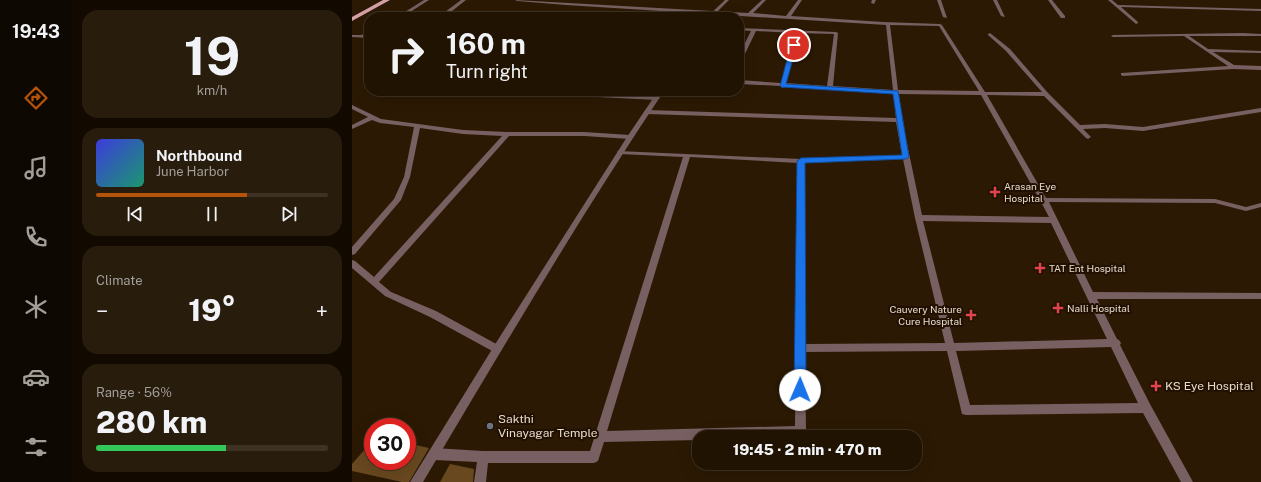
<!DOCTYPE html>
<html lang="en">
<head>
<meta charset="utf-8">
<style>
	:root { --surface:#201302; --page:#281c0c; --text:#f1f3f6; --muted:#a29e99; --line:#3d3224; --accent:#b45309 }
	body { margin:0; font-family:"Public Sans",sans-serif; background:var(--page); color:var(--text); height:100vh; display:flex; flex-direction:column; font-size:15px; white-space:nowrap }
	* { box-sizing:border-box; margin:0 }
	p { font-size:13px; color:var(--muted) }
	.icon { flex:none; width:22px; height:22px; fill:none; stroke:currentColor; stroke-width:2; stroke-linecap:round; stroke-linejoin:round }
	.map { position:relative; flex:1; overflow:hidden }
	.panel { display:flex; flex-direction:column; gap:10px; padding:10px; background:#120a01; width:280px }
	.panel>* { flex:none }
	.banner { position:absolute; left:12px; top:12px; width:380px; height:84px; border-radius:16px; box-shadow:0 4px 16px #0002,0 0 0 1px var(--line); background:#201302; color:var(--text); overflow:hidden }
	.speed { position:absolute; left:12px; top:418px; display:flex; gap:8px; font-size:20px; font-weight:700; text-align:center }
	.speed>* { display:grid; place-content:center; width:52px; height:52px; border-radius:50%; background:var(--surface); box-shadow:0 4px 16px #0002,0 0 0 1px var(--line); line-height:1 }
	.speed .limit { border:6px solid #d22; background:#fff; color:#111 }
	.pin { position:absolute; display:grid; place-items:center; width:34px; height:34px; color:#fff; margin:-17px; border:2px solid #fff; border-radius:50%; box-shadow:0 1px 4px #0007 }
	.me { position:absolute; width:44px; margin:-22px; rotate:1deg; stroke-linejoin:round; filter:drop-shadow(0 0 3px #0008) }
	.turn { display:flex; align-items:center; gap:14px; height:84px; padding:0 16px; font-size:18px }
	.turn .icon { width:52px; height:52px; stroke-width:2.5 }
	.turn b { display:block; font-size:28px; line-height:34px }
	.big { font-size:30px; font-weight:800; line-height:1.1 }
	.panel .tile { flex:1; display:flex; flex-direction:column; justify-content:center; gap:6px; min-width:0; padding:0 14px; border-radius:16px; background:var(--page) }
	.panel .dial { align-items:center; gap:0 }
	.dial b { font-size:52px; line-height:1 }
	.song { display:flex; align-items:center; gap:12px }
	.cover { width:48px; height:48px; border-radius:6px; background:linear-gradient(135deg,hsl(240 70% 55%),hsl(160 70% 35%)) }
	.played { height:4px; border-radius:2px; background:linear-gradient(90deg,var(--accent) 65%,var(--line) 65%) }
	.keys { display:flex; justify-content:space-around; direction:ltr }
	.heat { display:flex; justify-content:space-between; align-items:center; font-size:22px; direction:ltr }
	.charge { height:6px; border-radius:3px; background:linear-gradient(90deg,#34c759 56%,var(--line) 0) }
	.trip { position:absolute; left:340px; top:430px; width:230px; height:40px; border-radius:16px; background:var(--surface); box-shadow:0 4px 16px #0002,0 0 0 1px var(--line); font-weight:800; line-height:40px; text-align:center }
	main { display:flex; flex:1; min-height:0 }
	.tab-bar { display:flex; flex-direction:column; width:72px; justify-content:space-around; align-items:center; background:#0d0801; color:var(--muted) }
	.tab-bar .icon { width:28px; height:28px }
	.tab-bar .selected { color:var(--accent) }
	.tab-bar b { font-size:18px; color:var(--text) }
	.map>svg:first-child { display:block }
	.building { fill:#68481f }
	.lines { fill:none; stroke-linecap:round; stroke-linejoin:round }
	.minor { fill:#785f61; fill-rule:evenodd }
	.tertiary { fill:#785f61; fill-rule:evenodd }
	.primary { fill:#d4a1a6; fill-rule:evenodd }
	.route { fill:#1a73e8; stroke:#114b97 }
	.health-dot { fill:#e0444e; stroke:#211000; stroke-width:1.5 }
	.worship-dot { fill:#6b7280; stroke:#211000; stroke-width:1.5 }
	.labels { text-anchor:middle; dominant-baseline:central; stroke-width:4; stroke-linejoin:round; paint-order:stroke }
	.poi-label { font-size:10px; fill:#e7dbce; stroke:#211000; text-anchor:start }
	.near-poi-label { font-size:12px; fill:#e7dbce; stroke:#211000; text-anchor:start }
</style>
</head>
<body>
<main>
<nav class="tab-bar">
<b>19:43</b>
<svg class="icon selected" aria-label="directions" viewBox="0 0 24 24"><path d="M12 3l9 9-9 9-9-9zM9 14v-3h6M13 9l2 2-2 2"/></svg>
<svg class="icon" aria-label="music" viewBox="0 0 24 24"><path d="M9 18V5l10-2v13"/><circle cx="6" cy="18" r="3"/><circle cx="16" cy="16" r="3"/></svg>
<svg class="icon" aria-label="phone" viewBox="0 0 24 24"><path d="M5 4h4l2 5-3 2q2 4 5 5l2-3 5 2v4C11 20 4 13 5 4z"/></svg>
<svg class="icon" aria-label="climate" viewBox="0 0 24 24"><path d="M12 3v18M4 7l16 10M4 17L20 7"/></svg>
<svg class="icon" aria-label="car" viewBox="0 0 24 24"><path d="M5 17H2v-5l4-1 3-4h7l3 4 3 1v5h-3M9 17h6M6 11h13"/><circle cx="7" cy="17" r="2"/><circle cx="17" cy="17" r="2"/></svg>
<svg class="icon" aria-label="filters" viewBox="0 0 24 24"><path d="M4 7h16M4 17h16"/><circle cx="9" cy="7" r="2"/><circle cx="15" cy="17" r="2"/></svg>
</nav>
<section class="panel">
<div class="tile dial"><b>19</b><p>km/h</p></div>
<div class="tile">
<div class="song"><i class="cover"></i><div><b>Northbound</b><p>June Harbor</p></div></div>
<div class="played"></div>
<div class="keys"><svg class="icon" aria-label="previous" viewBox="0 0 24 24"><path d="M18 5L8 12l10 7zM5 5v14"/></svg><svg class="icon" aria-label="pause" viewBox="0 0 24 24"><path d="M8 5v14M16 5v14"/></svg><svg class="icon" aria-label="next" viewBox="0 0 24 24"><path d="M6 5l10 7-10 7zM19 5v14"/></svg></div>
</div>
<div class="tile"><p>Climate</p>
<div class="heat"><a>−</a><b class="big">19°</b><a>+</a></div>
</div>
<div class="tile"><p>Range · 56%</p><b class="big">280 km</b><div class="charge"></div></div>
</section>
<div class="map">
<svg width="909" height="482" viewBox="0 0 909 482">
	<rect width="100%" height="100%" fill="#2b1903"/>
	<!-- building -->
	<g class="building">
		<path d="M21,440V461H55V443L77,448L57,482H50L0,471V464Z"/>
		<path d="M98,464L122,469L121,482H88Z"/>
	</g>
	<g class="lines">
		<!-- minor -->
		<g class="minor">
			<path d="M72,0H77L55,14L89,15L109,0H114L95,15L130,16L132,17L50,16L48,15Z"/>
			<path d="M163,0L396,13L410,0H414L401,13L434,16L446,0H450L439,16L531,22L588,24L590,25L633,92H690L654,51L636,35V34L638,33L658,49L696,93L728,125L753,124L791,127L909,108V112L791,131L753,128L731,129L739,137L736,139L734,138L692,96L635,95L694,198L863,199L894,207L909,203V207L894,211L863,203L697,202L741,292L909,293V299H745L765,339L767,340L769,343L768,345L798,404L841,482H829L791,413L614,415L610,414L595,351L453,352L454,431L452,435L448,436L347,437V440L252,442L246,461L242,463H136L134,482H122L125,462L82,460L78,458L76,454L78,450L82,448L131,451H238L331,157L268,154L265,152L266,151L449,159L550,155L544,122L295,114L292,112L295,110L544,118L541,93L433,87L431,88L428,86L387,84V80L429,83L442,33L404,31L390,60L387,62V55L399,31L387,30V28L484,32L486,33L481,86L541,90L534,25L214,5L165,1ZM538,25L587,26L627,91L546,90ZM447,33L482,34L475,86L434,83ZM547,94L629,95L688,200L697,217L570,215L550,120ZM338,157L446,163L443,426L255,431ZM551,159L563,218L593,343L453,344L452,163ZM571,221L699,223L755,339L602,343ZM759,347L786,403L618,405L604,351Z"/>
			<path d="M520,0H524L522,4L519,3Z"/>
			<path d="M585,0H589L595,18L591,17Z"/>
			<path d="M641,0H645L653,17L649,16Z"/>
			<path d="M696,0H700L713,16V18H709Z"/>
			<path d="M756,0H760L766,5L909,9V11L769,7L786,22V23L784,24Z"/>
			<path d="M17,32V35H15L17,36V38L0,37V35H9Z"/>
			<path d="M891,33L909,34V36H837L856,49L909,51V53L861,52L882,65L909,66V70L881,69L771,76L769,75V73L876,66L832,36L761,37L759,36L761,35Z"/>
			<path d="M163,91H199L305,96L308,98L305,100L166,93Z"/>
			<path d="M0,105L29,119L111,130L155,132H232L278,135L281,137L278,139L232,136H157L27,282L39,292L84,311L148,346L150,349L148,352L145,353L142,352L78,317L33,296L0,268V260L3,261L22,277L150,136L111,134L68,128L58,177L49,200L3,254L0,255V247L42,199L52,177L62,127L28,123L20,120L0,129V125L16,117L0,109Z"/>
		</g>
		<!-- tertiary -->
		<g class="tertiary">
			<path d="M373,0H377L360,17H355Z"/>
			<path d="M306,91H312C227,218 149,351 71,482H58L142,346L275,137Z"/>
		</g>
		<!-- primary -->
		<path class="primary" d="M31,0H38L0,21V17Z"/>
	</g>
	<!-- route -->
	<path class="route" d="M442,43L445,45L434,84L546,91L557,157L554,159L453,163L454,390L453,393L448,395L444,393L442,390L445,161L449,158L550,155L541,94L429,87L428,86L439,45Z"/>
	<!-- markers -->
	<g class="health-dot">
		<path d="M641 186h4v4h4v4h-4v4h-4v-4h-4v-4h4z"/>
		<path d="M686 262h4v4h4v4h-4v4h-4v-4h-4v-4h4z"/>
		<path d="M704 302h4v4h4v4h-4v4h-4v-4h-4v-4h4z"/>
		<path d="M617 309h4v4h4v4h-4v4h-4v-4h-4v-4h4z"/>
		<path d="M802 380h4v4h4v4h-4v4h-4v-4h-4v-4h4z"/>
	</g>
	<circle class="worship-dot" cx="138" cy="426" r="4"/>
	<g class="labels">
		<!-- poi labels -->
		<g class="poi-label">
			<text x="652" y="186">Arasan Eye<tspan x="652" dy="12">Hospital</tspan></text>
			<text x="697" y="268">TAT Ent Hospital</text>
			<text x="715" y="308">Nalli Hospital</text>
			<text x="610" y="309" text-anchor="end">Cauvery Nature<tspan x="610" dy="12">Cure Hospital</tspan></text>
		</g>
		<!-- near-poi labels -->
		<g class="near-poi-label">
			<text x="813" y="386">KS Eye Hospital</text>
			<text x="146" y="419">Sakthi<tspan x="146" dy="14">Vinayagar Temple</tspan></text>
		</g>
	</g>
</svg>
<div class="speed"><div class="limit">30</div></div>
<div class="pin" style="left:442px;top:45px;background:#d93025"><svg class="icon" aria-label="arrive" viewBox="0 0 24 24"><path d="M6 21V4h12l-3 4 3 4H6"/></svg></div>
<svg class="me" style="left:448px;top:390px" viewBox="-20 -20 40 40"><circle r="19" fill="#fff"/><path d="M0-13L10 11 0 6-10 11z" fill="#1a73e8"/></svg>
<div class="trip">19:45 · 2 min · 470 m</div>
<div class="banner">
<div class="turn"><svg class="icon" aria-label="right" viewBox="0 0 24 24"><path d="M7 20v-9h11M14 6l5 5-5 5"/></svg><div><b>160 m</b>Turn right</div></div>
</div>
</div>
</main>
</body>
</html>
